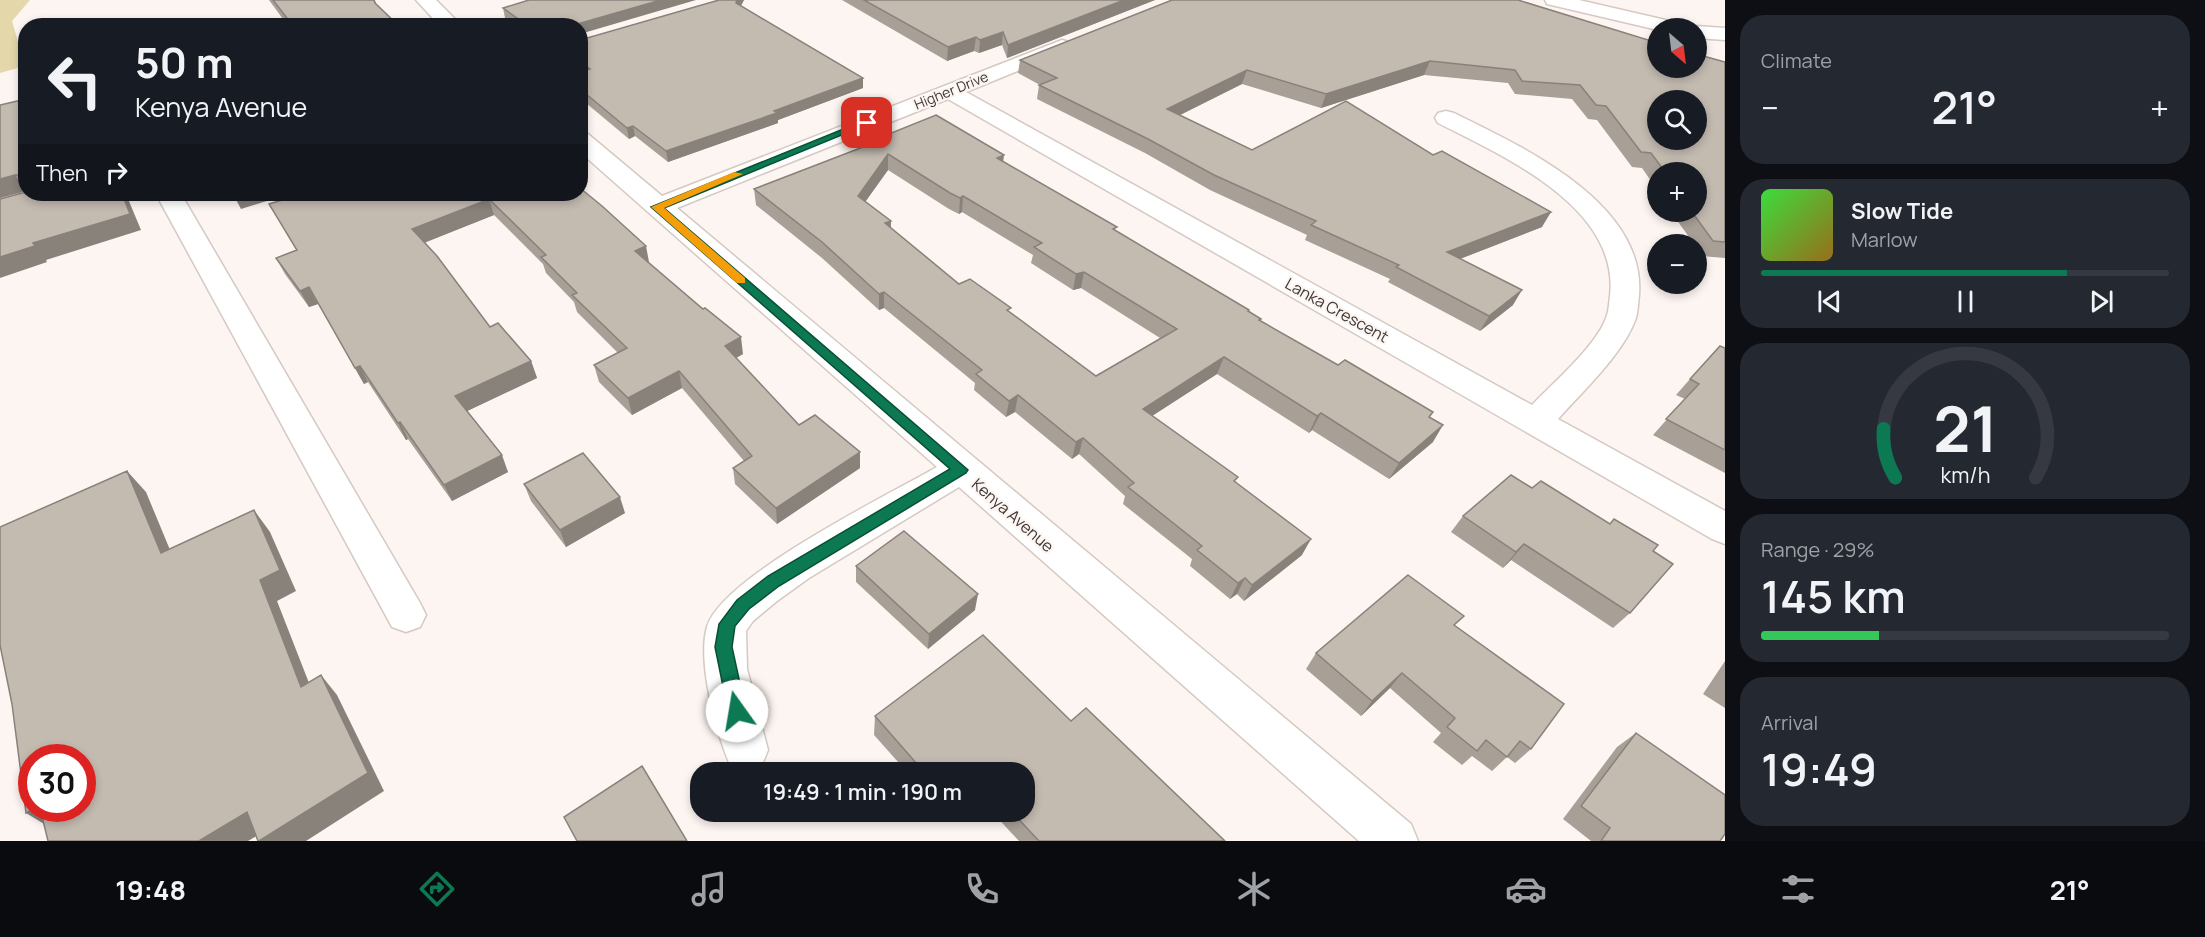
<!DOCTYPE html>
<html lang="en">
<head>
<meta charset="utf-8">
<style>
	:root { --surface:#171b24; --page:#242831; --text:#f1f3f6; --muted:#9ea1a6; --line:#363941; --accent:#0c7953 }
	body { margin:0; font-family:Manrope,sans-serif; background:var(--page); color:var(--text); height:100vh; display:flex; flex-direction:column; font-size:22px; white-space:nowrap }
	* { box-sizing:border-box; margin:0 }
	p { font-size:20px; color:var(--muted) }
	.icon { flex:none; width:33px; height:33px; fill:none; stroke:currentColor; stroke-width:2; stroke-linecap:round; stroke-linejoin:round }
	.map { position:relative; flex:1; overflow:hidden }
	.details { display:flex; flex-direction:column; gap:15px; padding:15px; background:#0d0f14; width:480px }
	.details>* { flex:none }
	.hud { position:absolute; left:18px; top:18px; width:570px; height:183px; border-radius:24px; box-shadow:0 3px 9px #0003; background:#171b24; color:var(--text); overflow:hidden }
	.needle { width:39px; rotate:152deg }
	.controls { position:absolute; left:1647px; top:18px; display:grid; gap:12px }
	.controls a { display:grid; place-items:center; width:60px; height:60px; border-radius:50%; background:var(--surface); box-shadow:0 3px 9px #0003; font-size:30px }
	.speed { position:absolute; left:18px; top:744px; display:flex; gap:12px; font-size:30px; font-weight:700; text-align:center }
	.speed>* { display:grid; place-content:center; width:78px; height:78px; border-radius:50%; background:var(--surface); box-shadow:0 3px 9px #0003; line-height:1 }
	.speed .limit { border:9px solid #d22; background:#fff; color:#111 }
	.pin { position:absolute; display:grid; place-items:center; width:51px; height:51px; color:#fff; margin:-26px; border-radius:12px; box-shadow:0 3px 9px #0006 }
	.me { position:absolute; width:66px; margin:-33px; rotate:347deg; stroke-linejoin:round; filter:drop-shadow(0 0 4px #0008) }
	.turn { display:flex; align-items:center; gap:21px; height:126px; padding:0 18px; font-size:27px }
	.turn .icon { width:78px; height:78px; stroke-width:2.5 }
	.turn b { display:block; font-size:42px; line-height:51px }
	.then { display:flex; align-items:center; height:57px; padding:0 18px; background:#0003; gap:12px; font-size:22px }
	.big { font-size:45px; font-weight:600; line-height:1.1 }
	.details .card { flex:1; display:flex; flex-direction:column; justify-content:center; gap:9px; min-width:0; padding:0 21px; border-radius:24px; background:var(--page) }
	.details .dial { align-items:center; gap:0 }
	.dial svg { height:156px; overflow:visible; fill:none; stroke:var(--line); stroke-width:7; stroke-linecap:round; text-anchor:middle }
	.dial text { fill:var(--text); stroke:none }
	.song { display:flex; align-items:center; gap:18px }
	.cover { width:72px; height:72px; border-radius:9px; background:linear-gradient(135deg,hsl(120 70% 55%),hsl(40 70% 35%)) }
	.played { height:6px; border-radius:3px; background:linear-gradient(90deg,var(--accent) 75%,var(--line) 75%) }
	.keys { display:flex; justify-content:space-around; direction:ltr }
	.heat { display:flex; justify-content:space-between; align-items:center; font-size:33px; direction:ltr }
	.charge { height:9px; border-radius:4px; background:linear-gradient(90deg,#34c759 29%,var(--line) 0) }
	.trip { position:absolute; left:690px; top:762px; width:345px; height:60px; border-radius:24px; background:var(--surface); box-shadow:0 3px 9px #0003; font-weight:600; line-height:60px; text-align:center }
	.menu { display:flex; height:96px; justify-content:space-around; align-items:center; background:#090b0e; color:var(--muted) }
	.menu .icon { width:42px; height:42px }
	.menu .active { color:var(--accent) }
	.menu b { font-size:27px; color:var(--text) }
	main { display:flex; flex:1; min-height:0 }
	.map>svg:first-child { display:block }
	.green { fill:#e4d8aa }
	.lines { fill:none; stroke-linecap:round; stroke-linejoin:round }
	.minor-casing { stroke:#d5c9c2; stroke-width:3 }
	.minor { fill:#fff; fill-rule:evenodd }
	.wall { fill:#a8a097; fill-rule:evenodd }
	.shaded-wall { fill:#88827b }
	.building { fill:#c3bab0; stroke:#88827b; stroke-width:1.5; fill-rule:evenodd }
	.route { fill:#0c7953; stroke:#084f36; stroke-width:1.5 }
	.slow { fill:#f59e0b }
	.labels { text-anchor:middle; dominant-baseline:central; stroke-width:4.5; stroke-linejoin:round; paint-order:stroke }
	.far-street-label { font-size:14px; fill:#3d3835; stroke:#fdf5f1 }
	.street-label { font-size:16px; fill:#3d3835; stroke:#fdf5f1 }
</style>
</head>
<body>
<main>
<div class="map">
<svg width="1725" height="841" viewBox="0 0 1725 841">
	<rect width="100%" height="100%" fill="#fdf5f1"/>
	<!-- green -->
	<path class="green" d="M0,0H30L12,21L25,66L0,73Z"/>
	<g class="lines">
		<!-- minor casing -->
		<g class="minor-casing">
			<g id="minor">
				<path d="M416,0H436L462,26H440Z"/>
				<path d="M1545,0H1579L1683,24L1686,28L1658,30L1547,4Z"/>
				<path d="M1696,26L1725,28V40L1696,38V28H1688Z"/>
				<path d="M1062,40L1069,42L1072,46L1069,50L966,92L1532,405C1553,383 1596,346 1606,318C1609,311 1609,303 1610,296C1620,207 1503,156 1438,123L1435,118L1438,113L1446,111L1454,113C1523,147 1646,203 1639,295C1638,302 1638,311 1636,318C1624,353 1583,391 1558,419L1725,511V544L1712,539L948,99L677,208L1411,824L1418,841H1359L959,487L809,578L777,601L753,621L746,631L747,669L768,750L762,765L746,771L730,765C716,732 697,661 707,627C721,577 888,495 937,467L580,152V132L588,134L662,196Z"/>
				<path d="M156,194H181L420,603L426,615L420,627L406,632L392,627Z"/>
			</g>
		</g>
		<!-- minor -->
		<use href="#minor" class="minor"/>
	</g>
	<!-- wall -->
	<g class="wall">
		<path d="M269,0H375L376,4L399,26H288Z"/>
		<path d="M719,0H744L741,6L863,88L778,120V123L668,162L635,136L629,139L580,98V72L581,71H580V40Z"/>
		<path d="M842,0H1155L1007,58L1002,45L979,53L974,51L947,61Z"/>
		<path d="M503,8L580,26H516L505,18Z"/>
		<path d="M1658,43L1725,62V258L1701,256L1696,249V244H1694L1671,212H1696V172H1658V191L1642,168L1632,167L1597,120L1588,119L1572,99L1515,94L1508,83L1424,75L1321,108L1242,84L1180,115L1252,150L1542,227L1460,259L1513,305L1480,331L1388,282L1390,279L1305,240L1307,235L1210,190L1145,153L1037,99L1039,85H1040L1018,73L1020,60Z"/>
		<path d="M26,99V191L0,198V105Z"/>
		<path d="M869,142L1003,162L1116,231L1249,310V312L1261,319L1260,321L1430,417L1433,442L1389,479L1312,430L1309,433L1217,374L1152,416L1236,482L1302,555L1244,601L1237,594L1230,599L1190,566L1192,559L1123,504L1125,496L1079,454L1072,459L1015,412L1006,417L974,390L975,383L884,308L879,310L822,258L756,205L754,189L869,144ZM888,170L949,209L959,214L962,212L1033,255L1031,263L1073,290L1081,288L1160,338L1096,376L1010,312L959,284L891,228V221L865,202Z"/>
		<path d="M580,194L649,262L648,263L743,354L736,358L799,425L860,468L777,524L735,484L733,468L744,461L682,388L632,415L599,382L594,365L618,353L577,312L574,302L546,273L543,264L494,215L425,242L490,327L531,361L537,378L467,411L508,472L452,501L408,439L406,440L368,382L364,384L318,304L309,307L285,274L276,258L296,250L269,204Z"/>
		<path d="M1725,348V473L1653,435L1685,399L1676,395L1690,379Z"/>
		<path d="M524,484L625,513L566,547L531,501Z"/>
		<path d="M1532,488L1653,551L1630,613L1613,628L1511,560L1503,568L1451,532L1463,516Z"/>
		<path d="M856,566L975,610L928,649L856,582Z"/>
		<path d="M1455,626L1531,749L1515,763L1507,757L1492,771L1472,756L1462,765L1433,742L1441,733L1390,688L1361,716L1306,669L1316,653Z"/>
		<path d="M1725,661V708L1703,694Z"/>
		<path d="M875,716L1225,841H1019L992,812H1024V772H907L874,735Z"/>
		<path d="M1636,733L1720,841H1591L1563,819L1617,747Z"/>
	</g>
	<!-- shaded-wall -->
	<g class="shaded-wall">
		<path d="M661,0H696L580,34V26H577V24Z"/>
		<path d="M737,0H744L737,12L736,3Z"/>
		<path d="M1124,0H1155L1007,58L1008,45Z"/>
		<path d="M1003,32L1002,45L979,53L980,40Z"/>
		<path d="M976,37L974,51L947,61L948,47Z"/>
		<path d="M1430,61L1424,75L1321,108L1326,94Z"/>
		<path d="M1247,70L1242,84L1164,123L1167,109Z"/>
		<path d="M863,78V88L778,120V123L668,162L666,151Z"/>
		<path d="M633,126L635,136L629,139L627,128Z"/>
		<path d="M888,154V170L858,212V196Z"/>
		<path d="M1004,155L1002,171L997,158Z"/>
		<path d="M15,175L26,191L0,198V179Z"/>
		<path d="M122,194H126L141,230L46,260L47,262L0,278V257L33,243Z"/>
		<path d="M233,194H289L241,209Z"/>
		<path d="M963,196L962,212L959,214L960,198Z"/>
		<path d="M489,199L494,215L419,245L412,229Z"/>
		<path d="M1551,212L1542,227L1439,267L1447,252Z"/>
		<path d="M891,221L890,237L885,223Z"/>
		<path d="M646,246L649,262L638,267L635,251Z"/>
		<path d="M1084,272L1081,288L1073,290L1076,274Z"/>
		<path d="M309,287L318,304L309,307L300,291Z"/>
		<path d="M1522,290L1513,305L1480,331L1489,316Z"/>
		<path d="M884,292V308L879,310V294Z"/>
		<path d="M741,337L743,354L727,363L725,346Z"/>
		<path d="M1224,357L1217,374L1138,425L1143,409Z"/>
		<path d="M531,361L537,378L463,413L455,396Z"/>
		<path d="M360,366L368,382L364,384L355,368Z"/>
		<path d="M679,371L682,388L632,415L628,398Z"/>
		<path d="M1018,395L1015,412L1006,417L1009,401Z"/>
		<path d="M1321,413L1312,430L1309,433L1317,416Z"/>
		<path d="M400,422L408,439L406,440L398,423Z"/>
		<path d="M1443,425L1433,442L1389,479L1399,463Z"/>
		<path d="M1083,438L1079,454L1072,459L1076,442Z"/>
		<path d="M860,452V468L777,524L776,508Z"/>
		<path d="M502,455L508,472L452,501L444,485Z"/>
		<path d="M127,471L146,492L180,574L161,553Z"/>
		<path d="M620,497L625,513L566,547L560,530Z"/>
		<path d="M254,510L270,532L296,591L277,601L318,706L301,687L260,580Z"/>
		<path d="M1311,539L1302,555L1244,601L1252,585Z"/>
		<path d="M1524,544L1511,560L1503,568L1516,552Z"/>
		<path d="M1245,578L1237,594L1230,599L1238,583Z"/>
		<path d="M978,594L975,610L928,649L929,634Z"/>
		<path d="M1402,673L1390,688L1361,716L1372,701Z"/>
		<path d="M321,675L337,695L384,791L306,841H259Z"/>
		<path d="M969,765L968,772H960Z"/>
		<path d="M35,808H43L54,830L26,813Z"/>
		<path d="M247,812L268,829L248,841H199Z"/>
	</g>
	<!-- building -->
	<g class="building">
		<path d="M273,0H374L375,3L399,26H293Z"/>
		<path d="M529,0H661L577,24V26H528L503,8Z"/>
		<path d="M719,0H737L736,3L863,78L774,111L777,113L666,151L633,126L627,128L580,89V72L590,69L580,62V40Z"/>
		<path d="M864,0H1124L1008,45L1003,32L980,40L976,37L948,47Z"/>
		<path d="M1172,0H1518L1658,43V68H1696V54L1725,62V242L1713,241L1692,212H1696V172H1665L1651,153L1641,152L1606,106L1596,105L1580,85L1522,81L1515,70L1430,61L1326,94L1247,70L1167,109L1252,150L1346,101L1433,155L1442,151L1551,212L1447,252L1522,290L1489,316L1396,267L1399,265L1311,225L1316,221L1214,175L1148,139L1039,85L1057,78L1020,60ZM1658,100H1696V140H1658Z"/>
		<path d="M26,99V175H15L0,179V105Z"/>
		<path d="M936,115L1004,155L997,158L1117,227L1113,229L1249,310L1248,311L1261,319L1259,320L1338,365L1345,360L1433,412L1429,417L1443,425L1399,463L1321,413L1317,416L1224,357L1143,409L1238,477L1234,481L1311,539L1252,585L1245,578L1238,583L1197,550L1202,546L1128,487L1134,483L1083,438L1076,442L1018,395L1009,401L976,374L982,370L884,292L879,294L822,242L754,189L871,144L869,142ZM888,154L950,193L960,198L963,196L1042,243L1034,247L1076,274L1084,272L1177,329L1096,376L1007,310L1011,308L970,279L959,284L885,223L891,221L858,196Z"/>
		<path d="M580,188L602,206L646,246L635,251L703,309L705,308L741,337L725,346L799,425L815,415L860,452L776,508L733,468L752,456L679,371L628,398L594,365L627,348L572,295L577,293L541,257L546,255L489,199L412,229L437,256L490,327L498,323L531,361L455,396L502,455L444,485L400,422L398,423L360,366L355,368L309,287L300,291L276,258L297,250L269,204L302,194H580Z"/>
		<path d="M26,192V194H122L130,214L33,243L35,246L0,257V199Z"/>
		<path d="M1720,346L1725,348V450L1666,419L1699,384L1690,379Z"/>
		<path d="M583,453L620,497L560,530L524,484Z"/>
		<path d="M127,471L161,553L254,510L280,570L260,580L301,687L321,675L368,773L259,841H258L247,812L199,841H48L40,808H82V758H32V808H35L26,813L12,704L0,645V527Z"/>
		<path d="M1511,475L1532,488L1541,481L1610,524L1614,519L1658,545L1653,551L1673,564L1630,613L1524,544L1516,552L1463,516Z"/>
		<path d="M904,531L978,594L929,634L856,566Z"/>
		<path d="M1408,575L1464,616L1454,625L1564,704L1531,749L1520,741L1507,757L1486,740L1477,751L1447,727L1455,718L1402,673L1372,701L1316,653Z"/>
		<path d="M983,635L1071,721L1086,708L1225,841H1039L1012,812H1024V772H976L969,765L960,772H924L875,716Z"/>
		<path d="M1636,733L1725,795V834L1720,841H1601L1610,828L1581,806Z"/>
		<path d="M642,766L687,841H577L564,817Z"/>
	</g>
	<!-- route -->
	<path class="route" d="M863,121L871,123L664,208L968,470L966,473L779,586L749,609L735,626L732,647L746,711L743,717L737,720L731,717L728,711L715,647L719,624L737,600L768,576L950,469L651,207Z"/>
	<!-- slow -->
	<path class="slow" d="M734,172L743,174L664,208L745,278V283H737L651,207Z"/>
	<g class="labels">
		<!-- far-street labels -->
		<g class="far-street-label">
			<text transform="translate(951 90) rotate(-22)">Higher Drive</text>
		</g>
		<!-- street labels -->
		<g class="street-label">
			<text transform="translate(1337 310) rotate(29)">Lanka Crescent</text>
			<text transform="translate(1013 515) rotate(41)">Kenya Avenue</text>
		</g>
	</g>
</svg>
<div class="controls">
<a><svg class="needle" viewBox="-14 -14 28 28"><path d="M0-13l5 13h-10z" fill="#e53935"/><path d="M0 13l5-13h-10z" fill="#9ea1a6"/></svg></a>
<a><svg class="icon" aria-label="search" viewBox="0 0 24 24"><circle cx="10" cy="10" r="6"/><path d="M15 15l6 6"/></svg></a>
<a>+</a>
<a>−</a>
</div>
<div class="speed"><div class="limit">30</div></div>
<div class="pin" style="left:867px;top:123px;background:#d93025"><svg class="icon" aria-label="arrive" viewBox="0 0 24 24"><path d="M6 21V4h12l-3 4 3 4H6"/></svg></div>
<svg class="me" style="left:737px;top:711px" viewBox="-20 -20 40 40"><circle r="19" fill="#fff"/><path d="M0-13L10 11 0 6-10 11z" fill="#0c7953"/></svg>
<div class="trip">19:49 · 1 min · 190 m</div>
<div class="hud">
<div class="turn"><svg class="icon" aria-label="left" viewBox="0 0 24 24"><path d="M17 20v-9H6M10 6l-5 5 5 5"/></svg><div><b>50 m</b>Kenya Avenue</div></div>
<div class="then">Then<svg class="icon" aria-label="right" viewBox="0 0 24 24"><path d="M7 20v-9h11M14 6l5 5-5 5"/></svg></div>
</div>
</div>
<section class="details">
<div class="card"><p>Climate</p>
<div class="heat"><a>−</a><b class="big">21°</b><a>+</a></div>
</div>
<div class="card">
<div class="song"><i class="cover"></i><div><b>Slow Tide</b><p>Marlow</p></div></div>
<div class="played"></div>
<div class="keys"><svg class="icon" aria-label="previous" viewBox="0 0 24 24"><path d="M18 5L8 12l10 7zM5 5v14"/></svg><svg class="icon" aria-label="pause" viewBox="0 0 24 24"><path d="M8 5v14M16 5v14"/></svg><svg class="icon" aria-label="next" viewBox="0 0 24 24"><path d="M6 5l10 7-10 7zM19 5v14"/></svg></div>
</div>
<div class="card dial"><svg viewBox="0 0 100 80">
<path d="M14 69A42 42 0 1 1 86 69"/>
<path d="M14 69A42 42 0 0 1 8 44" stroke="#0c7953"/>
<text x="50" y="56" font-size="32" font-weight="700">21</text>
<text x="50" y="72" font-size="11">km/h</text>
</svg></div>
<div class="card"><p>Range · 29%</p><b class="big">145 km</b><div class="charge"></div></div>
<div class="card"><p>Arrival</p><b class="big">19:49</b></div>
</section>
</main>
<nav class="menu">
<b>19:48</b>
<svg class="icon active" aria-label="directions" viewBox="0 0 24 24"><path d="M12 3l9 9-9 9-9-9zM9 14v-3h6M13 9l2 2-2 2"/></svg>
<svg class="icon" aria-label="music" viewBox="0 0 24 24"><path d="M9 18V5l10-2v13"/><circle cx="6" cy="18" r="3"/><circle cx="16" cy="16" r="3"/></svg>
<svg class="icon" aria-label="phone" viewBox="0 0 24 24"><path d="M5 4h4l2 5-3 2q2 4 5 5l2-3 5 2v4C11 20 4 13 5 4z"/></svg>
<svg class="icon" aria-label="climate" viewBox="0 0 24 24"><path d="M12 3v18M4 7l16 10M4 17L20 7"/></svg>
<svg class="icon" aria-label="car" viewBox="0 0 24 24"><path d="M5 17H2v-5l4-1 3-4h7l3 4 3 1v5h-3M9 17h6M6 11h13"/><circle cx="7" cy="17" r="2"/><circle cx="17" cy="17" r="2"/></svg>
<svg class="icon" aria-label="filters" viewBox="0 0 24 24"><path d="M4 7h16M4 17h16"/><circle cx="9" cy="7" r="2"/><circle cx="15" cy="17" r="2"/></svg>
<b>21°</b>
</nav>
</body>
</html>
